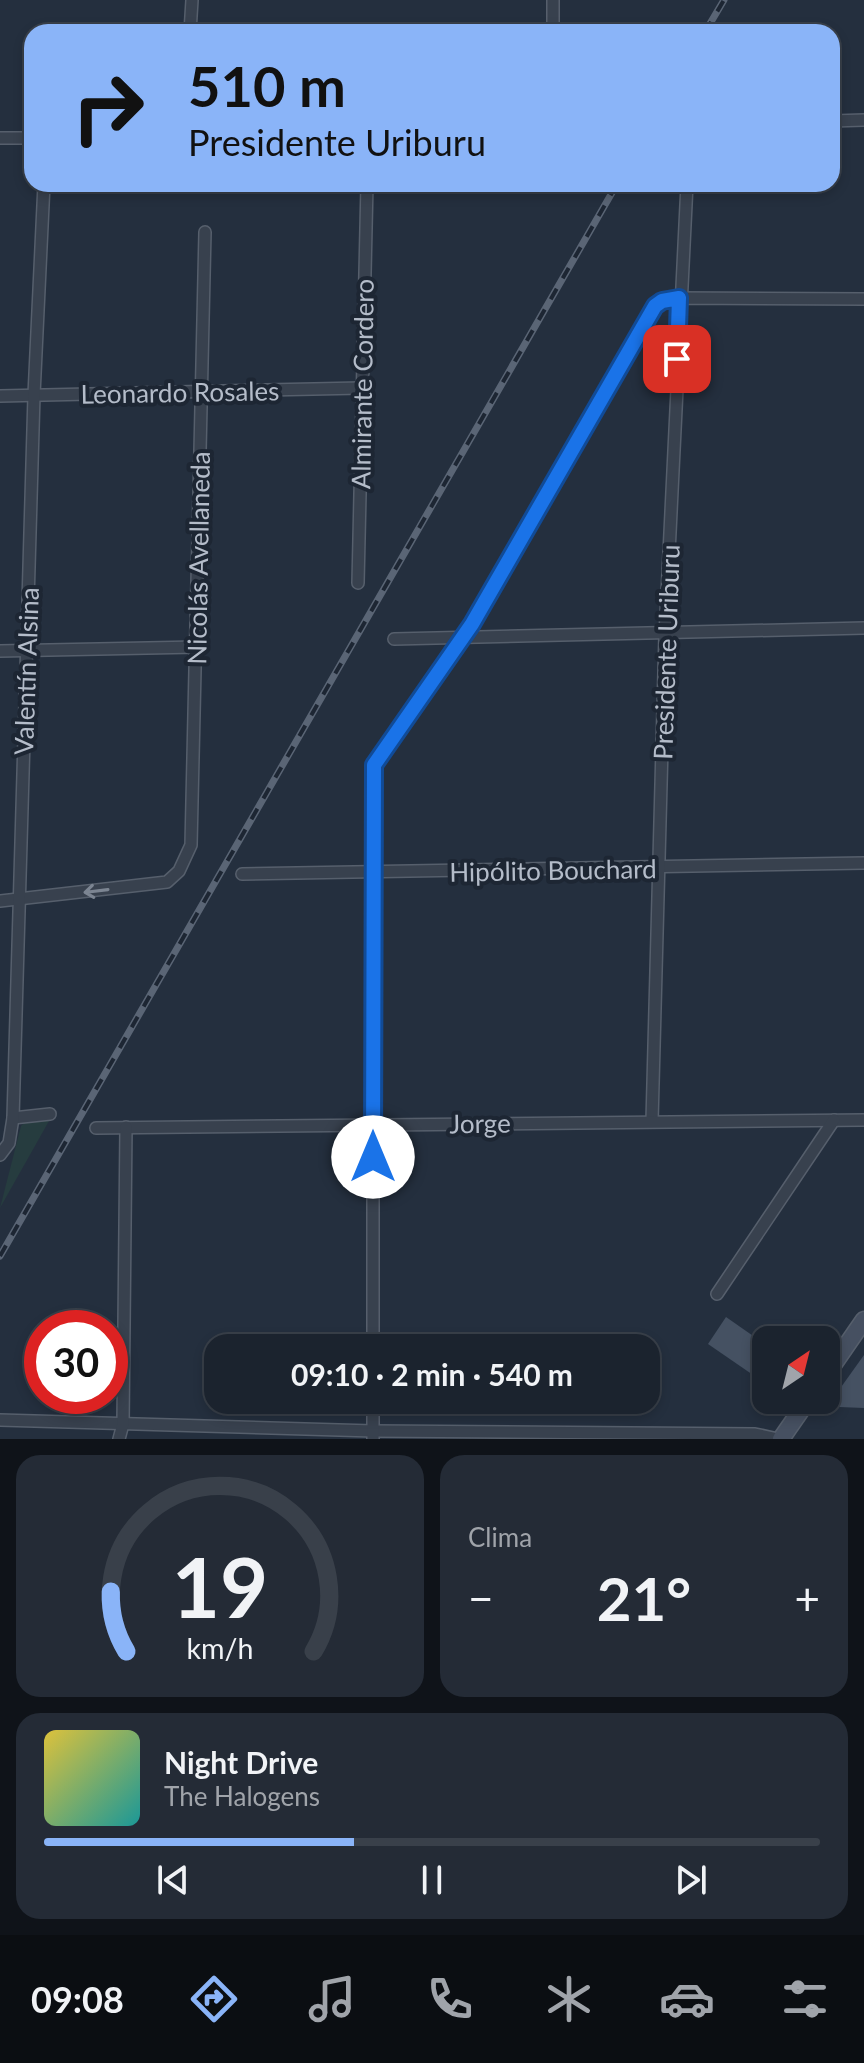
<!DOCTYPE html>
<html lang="es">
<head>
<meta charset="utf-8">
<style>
	:root { --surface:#1b232e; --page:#242b36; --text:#f1f3f6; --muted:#a0a4aa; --line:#39404a; --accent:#8ab4f8 }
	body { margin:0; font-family:Lato,sans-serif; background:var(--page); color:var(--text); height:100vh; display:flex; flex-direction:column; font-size:30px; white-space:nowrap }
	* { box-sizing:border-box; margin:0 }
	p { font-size:26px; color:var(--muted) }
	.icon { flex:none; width:44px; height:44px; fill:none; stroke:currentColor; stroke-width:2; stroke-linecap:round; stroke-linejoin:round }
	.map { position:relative; height:1439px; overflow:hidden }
	.sheet { display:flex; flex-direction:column; gap:16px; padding:16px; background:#0f1319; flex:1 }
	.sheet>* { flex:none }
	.top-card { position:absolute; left:24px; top:24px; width:816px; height:168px; border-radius:24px; box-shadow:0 4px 12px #0003,0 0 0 2px var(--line); background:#8ab4f8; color:#111; overflow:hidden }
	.needle { width:52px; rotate:35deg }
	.tools { position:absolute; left:752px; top:1326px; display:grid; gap:16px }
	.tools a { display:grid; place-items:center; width:88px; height:88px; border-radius:16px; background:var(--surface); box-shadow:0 4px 12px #0003,0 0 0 2px var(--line); font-size:40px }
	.speed { position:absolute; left:24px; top:1310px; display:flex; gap:16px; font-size:40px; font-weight:700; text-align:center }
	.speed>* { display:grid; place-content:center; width:104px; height:104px; border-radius:50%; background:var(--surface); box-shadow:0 4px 12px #0003,0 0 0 2px var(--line); line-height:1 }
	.speed .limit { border:12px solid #d22; background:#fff; color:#111 }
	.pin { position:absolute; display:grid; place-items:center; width:68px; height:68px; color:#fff; margin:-34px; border-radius:16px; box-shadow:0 4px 12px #0006 }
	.me { position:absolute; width:88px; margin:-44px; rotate:0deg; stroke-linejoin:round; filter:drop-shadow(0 0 6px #0008) }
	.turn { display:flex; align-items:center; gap:28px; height:168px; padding:0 32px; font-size:36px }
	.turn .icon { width:104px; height:104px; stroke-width:2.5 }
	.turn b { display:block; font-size:56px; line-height:68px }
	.big { font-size:60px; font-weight:700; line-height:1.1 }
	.sheet .tile { flex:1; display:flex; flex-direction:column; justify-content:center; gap:12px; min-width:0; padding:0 28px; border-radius:24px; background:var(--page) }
	.sheet .dial { align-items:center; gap:0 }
	.dial svg { height:208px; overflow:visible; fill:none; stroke:var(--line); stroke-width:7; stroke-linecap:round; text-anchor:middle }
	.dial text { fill:var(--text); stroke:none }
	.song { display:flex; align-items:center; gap:24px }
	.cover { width:96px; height:96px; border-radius:12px; background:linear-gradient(135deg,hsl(50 70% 55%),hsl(180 70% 35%)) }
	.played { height:8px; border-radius:4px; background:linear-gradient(90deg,var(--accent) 40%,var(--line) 40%) }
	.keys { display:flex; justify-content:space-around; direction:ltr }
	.heat { display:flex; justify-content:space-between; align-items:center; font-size:44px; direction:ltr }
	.sheet .tiles { flex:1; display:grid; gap:16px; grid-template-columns:1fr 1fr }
	.tile:last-child { grid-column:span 2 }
	.trip { position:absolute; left:204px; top:1334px; width:456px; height:80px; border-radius:24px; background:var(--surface); box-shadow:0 4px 12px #0003,0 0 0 2px var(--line); font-weight:700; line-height:80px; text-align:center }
	.tab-bar { display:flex; height:128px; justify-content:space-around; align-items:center; background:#0b0e12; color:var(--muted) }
	.tab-bar .icon { width:56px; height:56px }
	.tab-bar .current { color:var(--accent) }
	.tab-bar b { font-size:36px; color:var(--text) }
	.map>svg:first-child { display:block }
	.green { fill:#263c3f }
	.building { fill:#455162 }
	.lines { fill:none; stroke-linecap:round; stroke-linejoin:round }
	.street-casing { stroke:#565f6c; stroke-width:14 }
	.secondary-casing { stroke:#565f6c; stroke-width:19 }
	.street { stroke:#38414e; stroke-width:11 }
	.secondary { stroke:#465061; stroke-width:16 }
	.rail-casing { stroke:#5a6575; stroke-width:7 }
	.rail { stroke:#1d2633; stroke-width:4; stroke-dasharray:12; stroke-linecap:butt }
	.oneway { stroke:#7c8592 }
	.route-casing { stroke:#114b97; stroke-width:20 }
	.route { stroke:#1a73e8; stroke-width:14 }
	.labels { text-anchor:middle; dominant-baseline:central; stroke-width:8; stroke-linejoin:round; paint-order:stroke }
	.street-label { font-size:26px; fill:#b4bcc9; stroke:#1d2633 }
</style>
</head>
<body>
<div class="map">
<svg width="864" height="1439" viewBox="0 0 864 1439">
	<rect width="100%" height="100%" fill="#242f3e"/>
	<!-- green -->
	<path class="green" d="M26,1121H49L0,1208L21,1126Z"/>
	<!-- building -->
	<g class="building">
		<path d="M726,1317L766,1345V1384L708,1344Z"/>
		<path d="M864,1355V1408L839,1407V1390Z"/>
	</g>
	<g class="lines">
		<!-- street casing -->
		<g class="street-casing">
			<g id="street">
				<path d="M190,32L192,0"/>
				<path d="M553,32V0"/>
				<path d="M832,121L864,120"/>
				<path d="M0,138H32"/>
				<path d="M0,396L361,388"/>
				<path d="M358,583L367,184"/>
				<path d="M394,639L864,628"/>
				<path d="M0,651L197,647"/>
				<path d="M242,874L864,863"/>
				<path d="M0,901L167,882L179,871L191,845L205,232"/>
				<path d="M13,1118L50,1114"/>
				<path d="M652,1121L665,635L687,184"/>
				<path d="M96,1128L864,1120"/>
				<path d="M0,1155L9,1143L13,1118L34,395L44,184"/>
				<path d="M717,1294L834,1120"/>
				<path d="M373,1348V772L377,759L472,624L655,306L662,301L679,298L864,299"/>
				<path d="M0,1420L373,1431L755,1434L778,1439"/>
				<path d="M119,1439L123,1424L126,1127"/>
				<path d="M373,1439V1400"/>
			</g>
		</g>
		<!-- secondary casing -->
		<g class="secondary-casing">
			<g id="secondary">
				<path d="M826,1375L864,1320"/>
				<path d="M781,1439L808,1400"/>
			</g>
		</g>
		<!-- street -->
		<use href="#street" class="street"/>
		<!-- secondary -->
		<use href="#secondary" class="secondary"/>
		<!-- rail casing -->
		<g class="rail-casing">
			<g id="rail">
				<path d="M705,32L724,0"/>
				<path d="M0,1256L617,184"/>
			</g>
		</g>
		<!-- rail -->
		<use href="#rail" class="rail"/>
	</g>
	<!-- one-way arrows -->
	<defs><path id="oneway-shaft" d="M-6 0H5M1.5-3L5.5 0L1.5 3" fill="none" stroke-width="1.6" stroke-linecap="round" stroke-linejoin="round" transform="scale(2)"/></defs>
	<use class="oneway" href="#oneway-shaft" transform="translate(96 891) rotate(173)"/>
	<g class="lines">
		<!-- route casing -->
		<g class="route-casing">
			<path id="route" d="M373,1157L374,765L472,624L655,306L662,301L679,298L677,359"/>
		</g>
		<!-- route -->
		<use href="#route" class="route"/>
	</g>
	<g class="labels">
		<!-- street labels -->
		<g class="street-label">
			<text transform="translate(362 384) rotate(-89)">Almirante Cordero</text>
			<text transform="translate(180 392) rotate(-1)">Leonardo Rosales</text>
			<text transform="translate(198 558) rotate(-89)">Nicolás Avellaneda</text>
			<text transform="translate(666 652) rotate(-88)">Presidente Uriburu</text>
			<text transform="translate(26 671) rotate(-88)">Valentín Alsina</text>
			<text transform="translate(553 870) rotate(-1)">Hipólito Bouchard</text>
			<text transform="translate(480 1123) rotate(-1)">Jorge</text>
		</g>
	</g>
</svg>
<div class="tools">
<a><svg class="needle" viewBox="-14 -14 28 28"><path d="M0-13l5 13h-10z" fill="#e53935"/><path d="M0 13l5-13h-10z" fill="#a0a4aa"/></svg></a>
</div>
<div class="speed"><div class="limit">30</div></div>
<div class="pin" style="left:677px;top:359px;background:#d93025"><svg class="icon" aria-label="arrive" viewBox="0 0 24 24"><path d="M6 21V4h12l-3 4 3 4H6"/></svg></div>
<svg class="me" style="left:373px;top:1157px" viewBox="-20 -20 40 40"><circle r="19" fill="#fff"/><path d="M0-13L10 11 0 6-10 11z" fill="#1a73e8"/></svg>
<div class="trip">09:10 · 2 min · 540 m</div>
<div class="top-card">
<div class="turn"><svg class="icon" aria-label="right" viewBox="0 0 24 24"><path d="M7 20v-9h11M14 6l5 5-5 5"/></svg><div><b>510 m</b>Presidente Uriburu</div></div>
</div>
</div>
<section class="sheet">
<div class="tiles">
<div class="tile dial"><svg viewBox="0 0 100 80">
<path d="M14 69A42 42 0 1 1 86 69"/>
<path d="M14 69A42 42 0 0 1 8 46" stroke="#8ab4f8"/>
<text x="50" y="56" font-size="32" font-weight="700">19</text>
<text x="50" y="72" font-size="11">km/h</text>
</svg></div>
<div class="tile"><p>Clima</p>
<div class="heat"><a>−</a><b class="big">21°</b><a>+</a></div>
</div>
<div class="tile">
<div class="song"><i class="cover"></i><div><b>Night Drive</b><p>The Halogens</p></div></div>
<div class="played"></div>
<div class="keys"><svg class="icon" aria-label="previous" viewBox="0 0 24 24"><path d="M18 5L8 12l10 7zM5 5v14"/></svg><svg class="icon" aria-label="pause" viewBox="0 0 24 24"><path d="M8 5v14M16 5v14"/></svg><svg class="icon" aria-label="next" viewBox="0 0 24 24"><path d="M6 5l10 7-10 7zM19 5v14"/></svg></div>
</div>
</div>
</section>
<nav class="tab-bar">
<b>09:08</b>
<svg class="icon current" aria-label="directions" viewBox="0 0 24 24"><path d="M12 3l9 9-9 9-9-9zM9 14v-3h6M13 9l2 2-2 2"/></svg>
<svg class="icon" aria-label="music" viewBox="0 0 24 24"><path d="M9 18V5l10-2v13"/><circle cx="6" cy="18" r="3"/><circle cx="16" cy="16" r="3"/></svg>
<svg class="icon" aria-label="phone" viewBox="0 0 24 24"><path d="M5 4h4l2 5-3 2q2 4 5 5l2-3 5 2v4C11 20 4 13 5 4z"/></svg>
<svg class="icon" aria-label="climate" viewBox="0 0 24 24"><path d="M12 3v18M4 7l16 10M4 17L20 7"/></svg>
<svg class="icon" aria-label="car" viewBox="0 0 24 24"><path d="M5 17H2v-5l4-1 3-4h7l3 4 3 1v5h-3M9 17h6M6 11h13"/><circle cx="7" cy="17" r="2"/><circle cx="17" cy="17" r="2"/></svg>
<svg class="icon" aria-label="filters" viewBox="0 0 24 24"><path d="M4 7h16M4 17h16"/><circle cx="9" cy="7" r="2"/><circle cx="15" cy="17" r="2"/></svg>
</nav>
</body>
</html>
